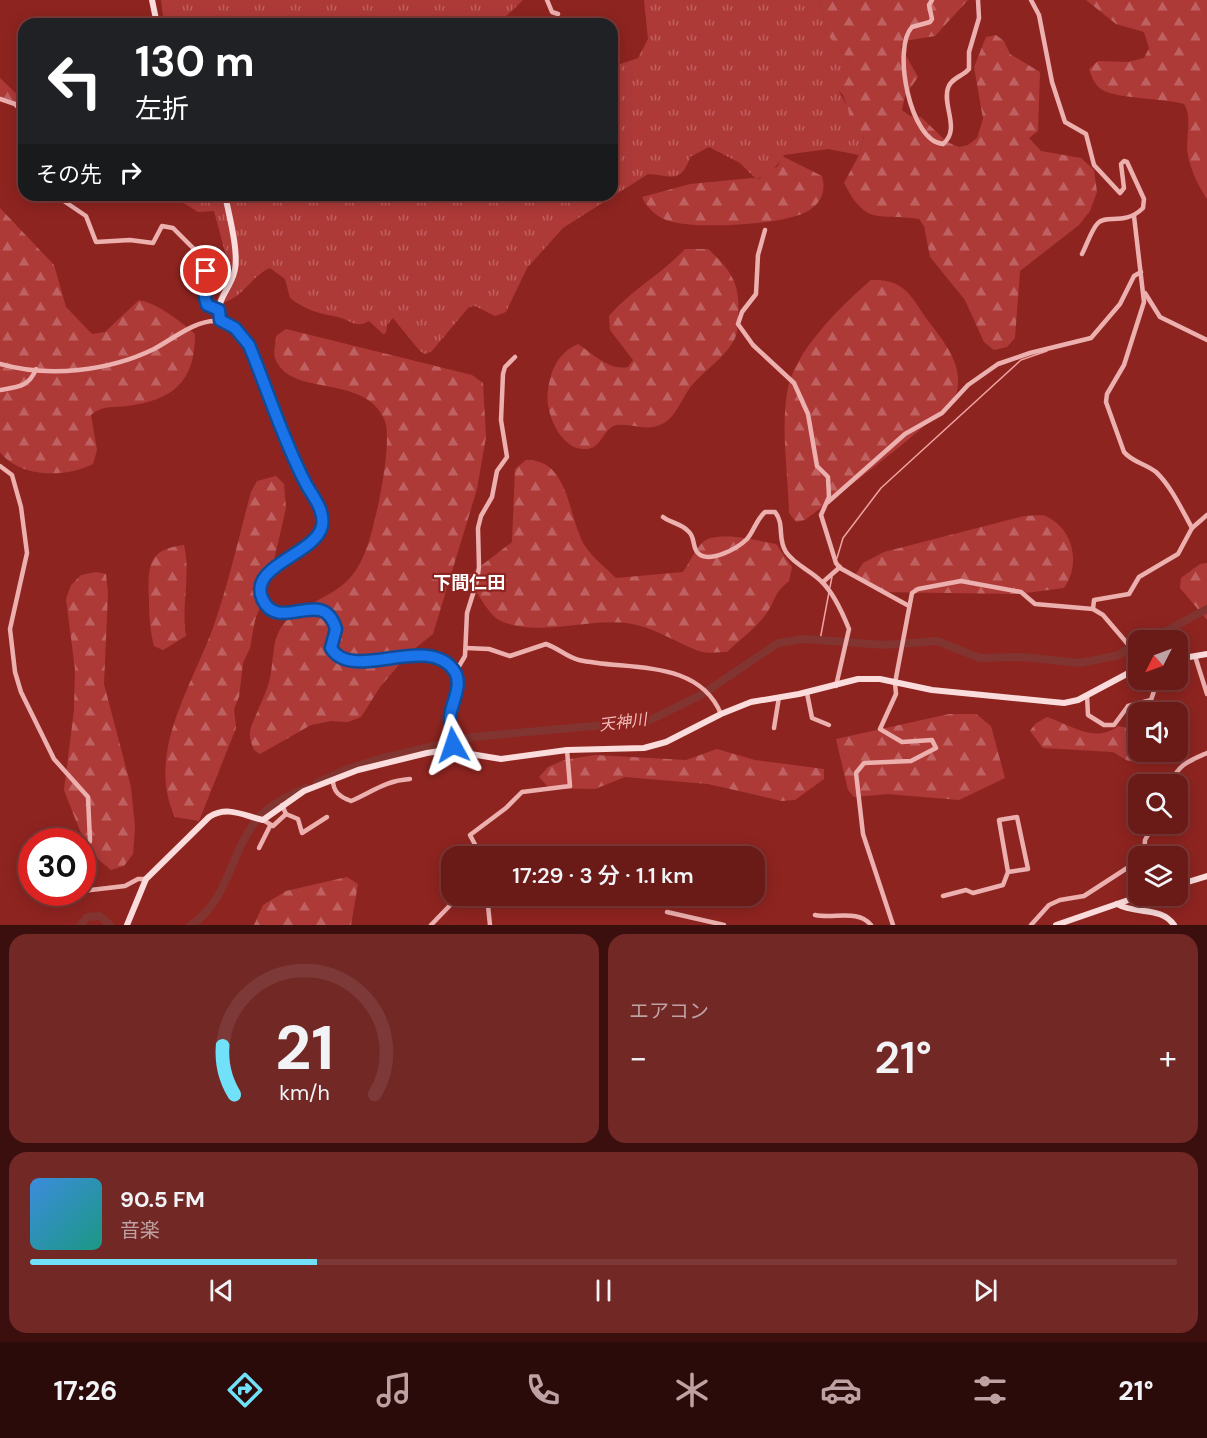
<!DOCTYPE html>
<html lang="ja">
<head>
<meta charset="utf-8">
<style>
	:root { --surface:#6a1b18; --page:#722825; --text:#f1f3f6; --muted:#bea1a2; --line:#7d3937; --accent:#70e1f9 }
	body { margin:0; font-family:"DM Sans","Noto Sans JP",sans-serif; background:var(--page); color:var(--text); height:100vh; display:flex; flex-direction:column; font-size:22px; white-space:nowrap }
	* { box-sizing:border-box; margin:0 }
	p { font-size:20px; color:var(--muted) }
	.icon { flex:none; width:33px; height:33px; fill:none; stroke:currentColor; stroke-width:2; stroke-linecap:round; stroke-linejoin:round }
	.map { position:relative; height:925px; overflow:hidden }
	.sheet { display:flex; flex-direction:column; gap:9px; padding:9px; background:#3a0f0d; flex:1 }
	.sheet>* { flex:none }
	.hud { position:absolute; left:18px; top:18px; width:600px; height:183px; border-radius:18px; box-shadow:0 3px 15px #0003,0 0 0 2px var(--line); background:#202124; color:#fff; overflow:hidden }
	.needle { width:39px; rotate:228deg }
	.buttons { position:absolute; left:1128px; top:630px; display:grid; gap:12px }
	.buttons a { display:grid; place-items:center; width:60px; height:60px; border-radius:12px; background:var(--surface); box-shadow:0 3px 15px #0003,0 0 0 2px var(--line); font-size:30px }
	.speed { position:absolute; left:18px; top:828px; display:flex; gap:12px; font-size:30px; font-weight:700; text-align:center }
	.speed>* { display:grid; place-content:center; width:78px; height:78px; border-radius:50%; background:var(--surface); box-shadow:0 3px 15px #0003,0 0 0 2px var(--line); line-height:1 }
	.speed .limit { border:9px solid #d22; background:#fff; color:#111 }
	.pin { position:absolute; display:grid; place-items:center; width:51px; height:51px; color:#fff; margin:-26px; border:3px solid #fff; border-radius:50%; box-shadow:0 2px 6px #0007 }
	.me { position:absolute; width:66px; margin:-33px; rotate:355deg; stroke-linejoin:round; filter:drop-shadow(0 0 4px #0008) }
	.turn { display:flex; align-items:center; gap:21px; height:126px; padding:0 18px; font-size:27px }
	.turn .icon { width:78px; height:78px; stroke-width:2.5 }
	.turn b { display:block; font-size:42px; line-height:51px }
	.then { display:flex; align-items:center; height:57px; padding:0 18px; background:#0003; gap:12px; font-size:22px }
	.big { font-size:45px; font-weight:600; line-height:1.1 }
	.sheet .card { flex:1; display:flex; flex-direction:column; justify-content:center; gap:9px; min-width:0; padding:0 21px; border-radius:18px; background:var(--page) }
	.sheet .dial { align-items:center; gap:0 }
	.dial svg { height:156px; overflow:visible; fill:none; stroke:var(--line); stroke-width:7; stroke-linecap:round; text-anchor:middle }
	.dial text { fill:var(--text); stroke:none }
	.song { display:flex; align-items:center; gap:18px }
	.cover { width:72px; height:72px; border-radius:9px; background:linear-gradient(135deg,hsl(210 70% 55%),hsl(170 70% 35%)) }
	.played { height:6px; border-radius:3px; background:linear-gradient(90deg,var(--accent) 25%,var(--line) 25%) }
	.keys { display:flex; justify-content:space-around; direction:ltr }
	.heat { display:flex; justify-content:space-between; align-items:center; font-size:33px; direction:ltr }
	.sheet .tiles { flex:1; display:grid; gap:9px; grid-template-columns:1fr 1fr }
	.card:last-child { grid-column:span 2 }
	.trip { position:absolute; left:441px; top:846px; width:324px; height:60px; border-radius:18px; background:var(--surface); box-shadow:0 3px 15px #0003,0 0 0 2px var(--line); font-weight:600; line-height:60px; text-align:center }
	.dock { display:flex; height:96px; justify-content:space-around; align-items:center; background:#2a0b0a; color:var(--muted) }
	.dock .icon { width:42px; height:42px }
	.dock .on { color:var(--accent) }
	.dock b { font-size:27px; color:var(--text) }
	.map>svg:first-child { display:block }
	.grass { fill:url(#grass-tufts) }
	.forest { fill:url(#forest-firs) }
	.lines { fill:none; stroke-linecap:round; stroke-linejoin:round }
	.stream { stroke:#eea3a3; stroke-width:1.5 }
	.river { stroke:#823430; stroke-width:8 }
	.street { stroke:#ecb0af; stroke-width:4.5 }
	.secondary { stroke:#f9dcdb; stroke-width:6 }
	.route-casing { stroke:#114b97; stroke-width:15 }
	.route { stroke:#1a73e8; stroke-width:10 }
	.labels { text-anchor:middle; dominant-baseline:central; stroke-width:4.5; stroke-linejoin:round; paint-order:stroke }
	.water-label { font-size:16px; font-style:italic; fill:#f3bcbb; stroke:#8e2420 }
	.quarter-label { font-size:18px; font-weight:bold; fill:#fff; stroke:#8e2420 }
</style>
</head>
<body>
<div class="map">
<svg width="1207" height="925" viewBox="0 0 1207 925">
	<defs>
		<pattern id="grass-tufts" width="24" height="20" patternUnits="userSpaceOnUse" patternTransform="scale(1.5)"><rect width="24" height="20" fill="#ae3a38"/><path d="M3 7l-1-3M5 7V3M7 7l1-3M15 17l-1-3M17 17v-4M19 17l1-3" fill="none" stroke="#be6160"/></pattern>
		<pattern id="forest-firs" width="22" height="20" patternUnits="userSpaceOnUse" patternTransform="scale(1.5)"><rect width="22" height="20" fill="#ae3a38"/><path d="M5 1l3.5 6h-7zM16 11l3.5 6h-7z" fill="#be6160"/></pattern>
	</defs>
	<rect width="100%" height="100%" fill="#8e2420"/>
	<!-- grass -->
	<g class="grass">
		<path d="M161,0H523L498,24H164Z"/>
		<path d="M644,0H819L827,34L851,63L836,86L864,136L859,155L828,149L784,155C777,165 772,175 756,179L740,163L709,147L690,157C681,185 670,175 648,174L563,228L527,268L506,312L495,316L475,306L469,307L431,352L424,354L419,350L393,318L387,325L386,333L383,334L369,321C355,329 351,320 338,317C319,313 307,311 290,298L285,279L270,268C250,276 240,304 216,303L229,267L214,211L198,212L171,195H612V67L638,58L648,39Z"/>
	</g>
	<!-- forest -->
	<g class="forest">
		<path d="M819,0H968L935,36L904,41L901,47L918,77L905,96L902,110L910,116L921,117L947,142L959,147L968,145L977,138L983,119L974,67L986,37L996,35L1004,41L1010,54L1040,72L1038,131L1029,138L1041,151L1081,158L1094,170L1097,192L1090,211L1079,225L1020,271L1015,338L1007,347L994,350L984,342L965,300L930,257L924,226L919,219C878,213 867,227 844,183L859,155L864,136L851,117L843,95L832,84L851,63L827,34Z"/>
		<path d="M1086,0H1207V199C1198,185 1191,171 1188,155C1185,140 1193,117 1184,104C1164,98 1114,99 1101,89C1094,84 1092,77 1089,69L1098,61L1128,62L1144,58L1149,48L1144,32L1116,24Z"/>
		<path d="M0,78L24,101V104L0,102Z"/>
		<path d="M782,156L822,176C826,191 822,203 808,211C785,225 700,229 673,222C659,219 648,210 642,197L690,184L752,178L759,179L778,166Z"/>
		<path d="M0,208L54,265L66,307L92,334L105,332L139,300C161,305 178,320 195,334C195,382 173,400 127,406C113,408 102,405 91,415L97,450L93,464C65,478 20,478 0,452Z"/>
		<path d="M685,249H708C730,269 741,284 738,315C738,322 738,332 735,338C727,356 705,370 692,385C682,397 676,418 662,424C646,432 632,423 617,425C603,427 602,449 586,449C560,451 544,410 548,390C551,369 558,353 578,344C593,354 610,371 628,367L633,360L610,330L609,316C631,290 662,274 685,249Z"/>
		<path d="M871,280C906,279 910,296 929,322C944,342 963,364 957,391C954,409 827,503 805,520L796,522L789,513C788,474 781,431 787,393C793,352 841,306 871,280Z"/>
		<path d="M286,329L472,375L483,383L486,437L477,489L433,634L408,654L380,687L361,717L348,722L331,721L311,725L260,754L254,750C252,745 249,738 250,732C251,723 266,695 269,682C275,661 270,638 286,621C302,605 323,600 340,587C365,569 371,535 378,506C382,488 391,437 385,421C366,372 290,399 275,358C273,352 276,342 276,336Z"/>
		<path d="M526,460C566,459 568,508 580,536C586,553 604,566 616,578L683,572C689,563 694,552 701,544C713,529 759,541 776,544L792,567L789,581C774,593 777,597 768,611C758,627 740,639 727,652C718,652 707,654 699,651C675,642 654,627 627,623C589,618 533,638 499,620C489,615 472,586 469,575L512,542L515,469Z"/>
		<path d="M276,476L284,484L286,508L268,586L255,620L250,648L243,663L239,697L234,709L236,728L199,821L175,817C145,753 193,685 214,625C229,582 239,536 251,492L257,481Z"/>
		<path d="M1043,515C1072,526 1082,562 1064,588L1018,594L878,592L856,574L863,563L884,552L1024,516Z"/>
		<path d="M184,545C191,576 181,605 186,636L163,650L154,646C150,630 149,615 149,599C148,567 147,549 184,545Z"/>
		<path d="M1207,563V620L1180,588L1181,578L1200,564Z"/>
		<path d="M96,572L106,574L108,593L104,684L131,787L135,828L133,854L124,866L111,870L99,860L80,831L64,790L74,710L75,669L66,599L71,585L81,575Z"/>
		<path d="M949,714H976L991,726L1005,778L959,800L888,794L854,797L848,790L836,739Z"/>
		<path d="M1047,717C1071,725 1095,744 1118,726L1130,728L1138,721V752H1178V724L1186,739L1184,750L1166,760L1142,762L1128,761L1113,752L1043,748L1030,731L1035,724Z"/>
		<path d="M717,749L755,760L824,769V779L795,800L782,801L708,784L625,777L595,789L549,788L539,777L548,767L564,760L595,755L686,760Z"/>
		<path d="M347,877L358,884L351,925H254L263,905L286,891Z"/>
	</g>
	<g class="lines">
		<!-- stream -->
		<g class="stream">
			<path d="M837,558L843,538L881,488L1021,360L1047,351"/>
			<path d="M830,587L832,577"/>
			<path d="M820,640L829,592"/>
		</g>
		<!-- river -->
		<g class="river">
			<path d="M1149,640L1207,609"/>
			<path d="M317,783L350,768L383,758L473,737L648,721L701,695L778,643L805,639L884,645L937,641L980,658L1023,657L1080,663L1119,655L1138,642"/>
			<path d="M81,925L87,917L100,916L110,925"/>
			<path d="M191,925C229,902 231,846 261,815C273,803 291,795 306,788"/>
		</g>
		<!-- street -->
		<g class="street">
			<path d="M547,0L552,12L558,14"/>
			<path d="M932,0L929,5L932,19L930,22L912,27C892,48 910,142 943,144C961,129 942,106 948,88C950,79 963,76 969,69V52L979,18L978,0"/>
			<path d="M1031,0L1039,15L1052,82L1065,122L1086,134L1094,165L1120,193L1124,188L1121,164L1124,161L1127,162L1144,199L1143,208C1125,226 1106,214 1098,223C1091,230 1087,245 1082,254"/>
			<path d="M0,99L15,104L24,114"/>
			<path d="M55,195L86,216L96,242L130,240L153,243L162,226L173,228L203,258L207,305L218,310"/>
			<path d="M1134,216L1144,302L1124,365L1107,394L1106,402L1124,452C1132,462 1146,464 1156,472C1171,486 1182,510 1192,528"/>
			<path d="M765,230L758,255L756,294L742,312L738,324L753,345L794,383L808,414L817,466L828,477L829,497L821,515L836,563L840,568L909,606"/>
			<path d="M1145,293L1160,317L1207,340"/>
			<path d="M0,364C49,378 109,371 154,349C173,339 195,320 217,321C232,321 242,334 249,345L298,469L320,509L322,527L317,537C304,549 288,556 275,567C259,580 255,603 278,611C293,617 309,604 324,610C332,614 334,621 336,629L331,648C345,672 398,655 423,656C473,663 452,686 450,718C450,729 453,740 454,751"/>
			<path d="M0,390C18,387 29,387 36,369"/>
			<path d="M0,466L12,475L21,507L27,553L10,629L15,672L21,692L54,759L88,797L90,841L82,859"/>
			<path d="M828,502L905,434L942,413L968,385L998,364L1030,353L1091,338L1120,304L1134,276L1141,272"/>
			<path d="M663,517C671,523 682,524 688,531C695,536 692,545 697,552C707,565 737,549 747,539C754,531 756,520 765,512H775C785,524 777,539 786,552C795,565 810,570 821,581C833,592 843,614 849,629L836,686"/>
			<path d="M823,582L840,567"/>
			<path d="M1093,609L1094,600L1129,594L1139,577L1178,554L1192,528L1207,515"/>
			<path d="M466,648L489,649L510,656L546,644C558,648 567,657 579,660C628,671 698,658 721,714"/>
			<path d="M1195,656L1207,694"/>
			<path d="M455,673L465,656L467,613L477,581L479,567L478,528L481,516L492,497L497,471L507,457L501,420L503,374L505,367L515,357"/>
			<path d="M807,693L812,718L829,725"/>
			<path d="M1087,695L1088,715L1104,725H1114L1128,706L1151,700L1154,691L1149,680"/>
			<path d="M774,728L779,697"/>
			<path d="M333,780C333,792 340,797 351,801C374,791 384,781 410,779"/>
			<path d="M1171,784C1177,765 1189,761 1207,753"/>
			<path d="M282,805L286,814L298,819L302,833L327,817"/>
			<path d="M263,820L273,826L286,814"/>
			<path d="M259,848L270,826"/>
			<path d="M481,856L470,835L506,808L522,792L570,786L567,750"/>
			<path d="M1144,856L1145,840L1154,824"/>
			<path d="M82,891L125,886L138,879H146"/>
			<path d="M487,896L490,925"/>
			<path d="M943,896L966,890L973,893L1003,885L1008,872L999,820L1017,817L1028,869L1008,872"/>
			<path d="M1135,897L1138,882"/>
			<path d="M667,912L724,925"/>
			<path d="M815,915C834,919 858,909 871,925"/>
			<path d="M431,925L459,896"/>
			<path d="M893,925L863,834L856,773L864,763L911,761L936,748L932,740L902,742L880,729L896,694L895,683L912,593L918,589L961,581L1021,592L1035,604L1093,609L1103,615L1138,656"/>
			<path d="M1031,925L1049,905L1060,900L1084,896L1138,861"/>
		</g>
		<!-- secondary -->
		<g class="secondary">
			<path d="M152,0L157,24"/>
			<path d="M220,320C214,302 230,289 234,273C240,255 229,215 225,195"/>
			<path d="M1178,659L1207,654"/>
			<path d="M1178,885L1207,876"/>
			<path d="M1117,904C1136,915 1161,906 1174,925"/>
			<path d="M127,925L146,879L209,817C228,805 244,816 263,820L304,791L358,770L427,753L446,750L501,759L567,750L644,748L666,742L721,714L751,702L799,694L858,679H880L932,690L1064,703L1078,700L1138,668"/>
			<path d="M1056,925L1140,896"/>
		</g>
	</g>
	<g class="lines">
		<!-- route casing -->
		<g class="route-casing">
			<path id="route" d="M206,271L205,298L207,305L219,310L220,320L235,328L249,345C268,391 283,440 306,484C313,497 325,510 322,526C316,554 249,565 262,598C278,636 323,584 336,629L331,648C352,684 430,631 455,672C463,686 451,703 450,717C450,726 452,736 453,745"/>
		</g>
		<!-- route -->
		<use href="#route" class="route"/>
	</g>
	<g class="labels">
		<!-- water labels -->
		<g class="water-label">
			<text transform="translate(623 722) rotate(-7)">天神川</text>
		</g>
		<!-- quarter labels -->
		<g class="quarter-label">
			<text x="469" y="583">下間仁田</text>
		</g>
	</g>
</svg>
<div class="buttons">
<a><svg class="needle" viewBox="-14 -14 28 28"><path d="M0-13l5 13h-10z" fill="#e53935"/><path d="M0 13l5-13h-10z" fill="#bea1a2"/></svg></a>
<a><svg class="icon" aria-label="sound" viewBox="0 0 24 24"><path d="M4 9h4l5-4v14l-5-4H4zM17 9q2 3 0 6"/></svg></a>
<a><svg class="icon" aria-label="search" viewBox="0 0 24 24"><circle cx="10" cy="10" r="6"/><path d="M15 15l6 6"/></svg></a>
<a><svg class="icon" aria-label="layers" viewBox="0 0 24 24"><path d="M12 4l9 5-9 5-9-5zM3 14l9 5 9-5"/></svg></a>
</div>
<div class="speed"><div class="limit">30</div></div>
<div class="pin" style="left:206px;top:271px;background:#d93025"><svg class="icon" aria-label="arrive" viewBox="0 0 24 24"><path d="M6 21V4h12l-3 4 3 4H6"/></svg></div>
<svg class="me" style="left:453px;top:745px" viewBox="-20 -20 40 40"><path d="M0-17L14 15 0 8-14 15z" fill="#1a73e8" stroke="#fff" stroke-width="4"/></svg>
<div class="trip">17:29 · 3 分 · 1.1 km</div>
<div class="hud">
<div class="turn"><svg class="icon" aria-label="left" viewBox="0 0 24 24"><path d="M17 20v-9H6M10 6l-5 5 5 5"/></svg><div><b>130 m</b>左折</div></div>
<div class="then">その先<svg class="icon" aria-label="right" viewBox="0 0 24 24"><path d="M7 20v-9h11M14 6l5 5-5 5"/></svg></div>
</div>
</div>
<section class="sheet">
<div class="tiles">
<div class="card dial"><svg viewBox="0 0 100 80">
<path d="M14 69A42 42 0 1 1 86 69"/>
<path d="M14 69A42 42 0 0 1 8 44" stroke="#70e1f9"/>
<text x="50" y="56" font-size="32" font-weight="700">21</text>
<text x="50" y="72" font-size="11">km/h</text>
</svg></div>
<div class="card"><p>エアコン</p>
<div class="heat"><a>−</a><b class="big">21°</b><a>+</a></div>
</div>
<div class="card">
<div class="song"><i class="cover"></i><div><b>90.5 FM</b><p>音楽</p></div></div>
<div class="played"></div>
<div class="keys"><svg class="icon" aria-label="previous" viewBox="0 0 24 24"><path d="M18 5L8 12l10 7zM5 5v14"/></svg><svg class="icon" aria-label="pause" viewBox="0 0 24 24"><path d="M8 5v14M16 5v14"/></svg><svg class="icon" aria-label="next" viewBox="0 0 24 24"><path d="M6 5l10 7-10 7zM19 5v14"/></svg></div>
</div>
</div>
</section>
<nav class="dock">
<b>17:26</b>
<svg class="icon on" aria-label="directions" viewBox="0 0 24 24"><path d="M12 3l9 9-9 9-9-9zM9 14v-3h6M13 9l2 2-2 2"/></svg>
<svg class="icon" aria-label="music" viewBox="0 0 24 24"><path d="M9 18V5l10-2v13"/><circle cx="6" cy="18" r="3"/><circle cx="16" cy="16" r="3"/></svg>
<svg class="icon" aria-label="phone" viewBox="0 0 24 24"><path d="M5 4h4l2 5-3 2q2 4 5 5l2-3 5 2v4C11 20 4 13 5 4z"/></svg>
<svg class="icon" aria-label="climate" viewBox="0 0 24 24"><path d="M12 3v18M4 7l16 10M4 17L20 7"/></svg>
<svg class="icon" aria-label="car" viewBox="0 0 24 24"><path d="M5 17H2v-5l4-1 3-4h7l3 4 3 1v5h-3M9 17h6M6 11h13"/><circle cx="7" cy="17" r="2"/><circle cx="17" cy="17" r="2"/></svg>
<svg class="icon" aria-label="filters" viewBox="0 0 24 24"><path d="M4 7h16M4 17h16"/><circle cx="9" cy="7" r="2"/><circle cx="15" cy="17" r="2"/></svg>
<b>21°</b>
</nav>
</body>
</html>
